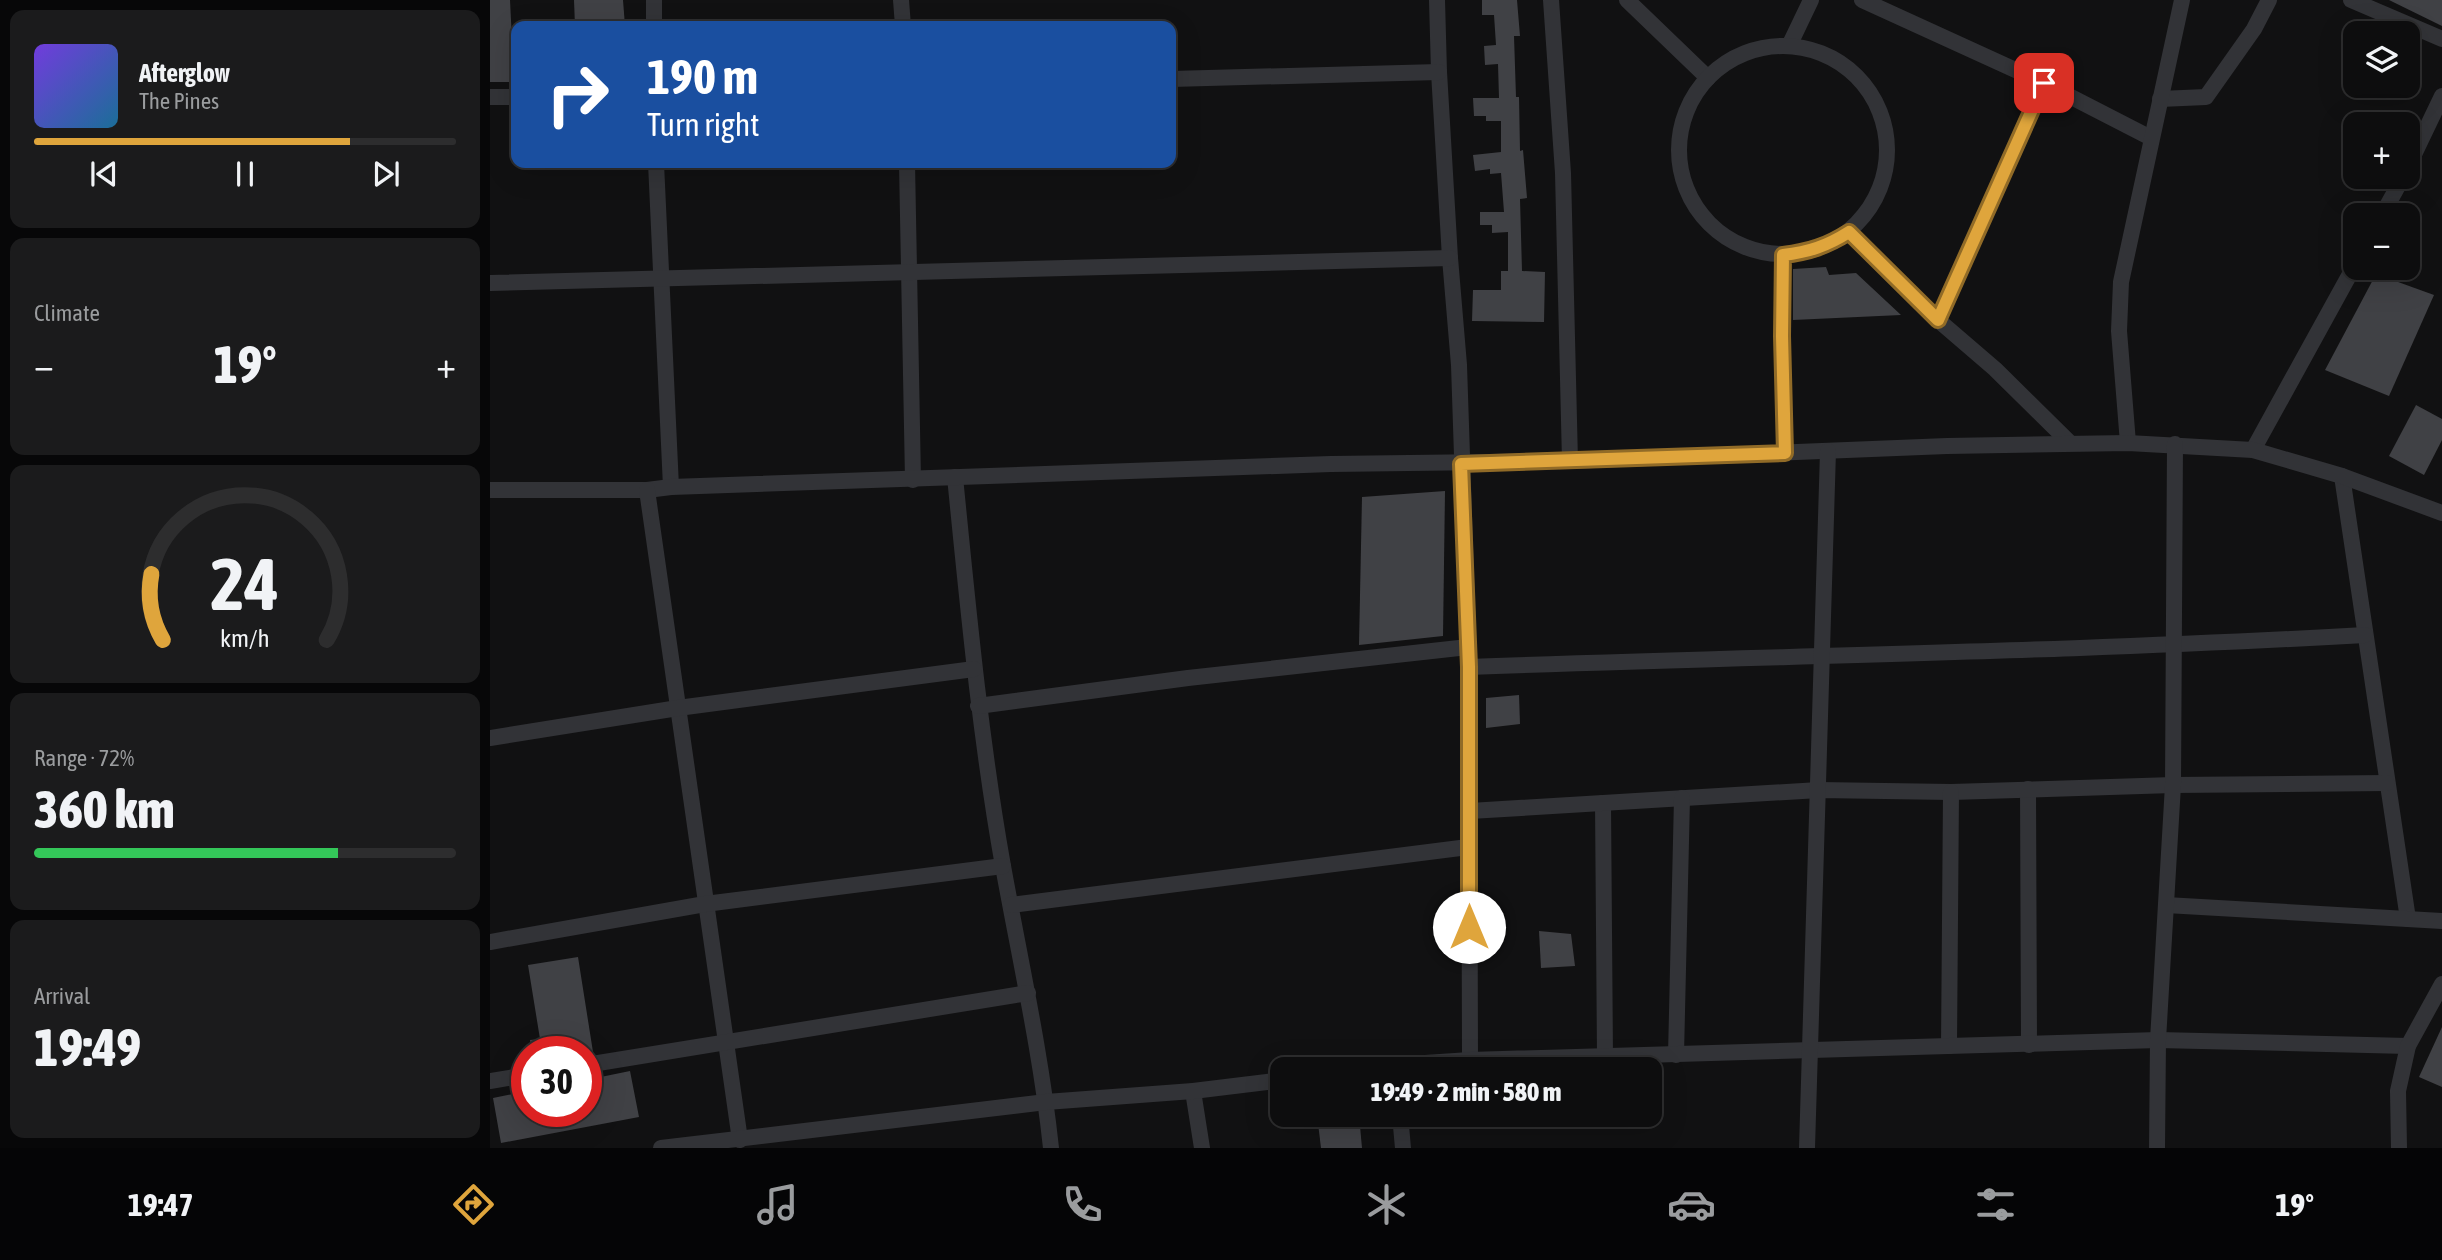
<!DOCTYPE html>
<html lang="en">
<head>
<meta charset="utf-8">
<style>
	:root { --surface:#0d0d0e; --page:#1b1b1c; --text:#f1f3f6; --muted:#9a9c9e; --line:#2d2d2e; --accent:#dfa53c }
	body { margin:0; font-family:"Asap Condensed",sans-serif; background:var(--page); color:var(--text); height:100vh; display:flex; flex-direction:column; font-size:26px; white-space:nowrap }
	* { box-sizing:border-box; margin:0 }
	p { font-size:23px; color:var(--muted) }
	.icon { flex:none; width:38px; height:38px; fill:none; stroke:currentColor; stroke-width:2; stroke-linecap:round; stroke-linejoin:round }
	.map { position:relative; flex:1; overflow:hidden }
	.panel { display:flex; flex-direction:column; gap:10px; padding:10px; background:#070708; width:490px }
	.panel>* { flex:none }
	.top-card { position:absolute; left:21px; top:21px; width:665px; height:147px; border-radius:14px; box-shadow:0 7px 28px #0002,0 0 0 2px var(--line); background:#1a4fa0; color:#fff; overflow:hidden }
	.buttons { position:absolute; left:1853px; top:21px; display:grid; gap:14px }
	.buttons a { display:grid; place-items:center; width:77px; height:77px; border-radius:14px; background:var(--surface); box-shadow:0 7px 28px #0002,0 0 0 2px var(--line); font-size:35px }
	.speed { position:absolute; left:21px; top:1036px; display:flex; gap:14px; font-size:35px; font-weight:700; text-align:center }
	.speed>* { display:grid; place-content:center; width:91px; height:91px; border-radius:50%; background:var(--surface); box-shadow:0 7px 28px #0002,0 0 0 2px var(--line); line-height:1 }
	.speed .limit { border:10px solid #d22; background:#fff; color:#111 }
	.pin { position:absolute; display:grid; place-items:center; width:60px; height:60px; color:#fff; margin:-30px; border-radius:14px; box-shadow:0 4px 10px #0006 }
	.me { position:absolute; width:77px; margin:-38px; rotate:0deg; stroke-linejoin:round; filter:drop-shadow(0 0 5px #0008) }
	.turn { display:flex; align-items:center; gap:24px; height:147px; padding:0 21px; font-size:32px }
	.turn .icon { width:91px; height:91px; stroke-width:2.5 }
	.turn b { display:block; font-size:49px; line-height:60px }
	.big { font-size:52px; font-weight:800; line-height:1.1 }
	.panel .card { flex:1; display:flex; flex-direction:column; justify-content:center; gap:10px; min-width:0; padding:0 24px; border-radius:14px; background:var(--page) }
	.panel .dial { align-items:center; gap:0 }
	.dial svg { height:182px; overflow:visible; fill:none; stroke:var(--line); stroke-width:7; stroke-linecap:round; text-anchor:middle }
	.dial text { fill:var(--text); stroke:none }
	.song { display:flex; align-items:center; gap:21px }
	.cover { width:84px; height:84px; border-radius:10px; background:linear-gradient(135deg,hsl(260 70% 55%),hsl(200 70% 35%)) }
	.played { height:7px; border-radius:4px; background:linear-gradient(90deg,var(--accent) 75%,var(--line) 75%) }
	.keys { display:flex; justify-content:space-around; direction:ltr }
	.heat { display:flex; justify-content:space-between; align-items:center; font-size:38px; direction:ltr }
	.charge { height:10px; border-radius:5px; background:linear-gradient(90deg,#34c759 72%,var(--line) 0) }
	.trip { position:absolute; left:780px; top:1057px; width:392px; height:70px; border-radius:14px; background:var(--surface); box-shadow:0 7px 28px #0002,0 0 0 2px var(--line); font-weight:800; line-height:70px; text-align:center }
	.dock { display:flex; height:112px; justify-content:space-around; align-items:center; background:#050506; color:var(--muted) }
	.dock .icon { width:49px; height:49px }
	.dock .active { color:var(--accent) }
	.dock b { font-size:32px; color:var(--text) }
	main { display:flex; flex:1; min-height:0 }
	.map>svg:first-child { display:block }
	.building { fill:#404145 }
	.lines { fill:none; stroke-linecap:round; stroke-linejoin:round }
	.street { stroke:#323337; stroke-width:16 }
	.route-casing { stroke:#916b27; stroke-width:18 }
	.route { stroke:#dfa53c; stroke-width:12 }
</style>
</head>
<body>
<main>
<section class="panel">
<div class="card">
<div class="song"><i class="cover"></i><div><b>Afterglow</b><p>The Pines</p></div></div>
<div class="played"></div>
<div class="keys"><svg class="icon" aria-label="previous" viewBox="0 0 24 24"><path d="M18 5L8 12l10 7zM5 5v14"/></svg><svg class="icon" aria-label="pause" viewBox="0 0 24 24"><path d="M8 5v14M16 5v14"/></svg><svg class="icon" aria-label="next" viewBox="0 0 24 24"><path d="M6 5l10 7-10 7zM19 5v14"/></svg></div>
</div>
<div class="card"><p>Climate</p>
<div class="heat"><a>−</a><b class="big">19°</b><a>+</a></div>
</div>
<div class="card dial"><svg viewBox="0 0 100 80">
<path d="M14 69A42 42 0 1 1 86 69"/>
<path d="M14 69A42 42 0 0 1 9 40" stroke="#dfa53c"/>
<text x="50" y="56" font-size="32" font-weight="700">24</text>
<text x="50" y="72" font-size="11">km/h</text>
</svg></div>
<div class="card"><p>Range · 72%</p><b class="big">360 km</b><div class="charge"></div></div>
<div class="card"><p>Arrival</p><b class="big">19:49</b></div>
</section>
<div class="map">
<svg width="1952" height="1148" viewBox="0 0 1952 1148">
	<rect width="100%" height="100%" fill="#111112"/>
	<!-- building -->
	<g class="building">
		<path d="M0,0H20L24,82H0Z"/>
		<path d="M84,0H133L135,26H85Z"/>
		<path d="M992,0H1027L1030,36H1024L1026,97H1029L1030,151L1033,150L1037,198L1030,199L1032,271L1055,272L1054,322L982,321L983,290H1011V271H1018V232L1002,233V225H990V212H1014L1011,173L1000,174V169L985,171L983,155L1011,152V121H996V116H984L983,98H1009L1008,64L995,65L994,46L1006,45L1004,15H992Z"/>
		<path d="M1899,0H1952V26Z"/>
		<path d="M1336,267L1339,275L1366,273L1411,315L1303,320V269Z"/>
		<path d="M1886,274L1944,295L1899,396L1835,370Z"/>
		<path d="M1926,405L1952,419V440L1934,475L1899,456Z"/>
		<path d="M955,491L953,636L869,645L872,497Z"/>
		<path d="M1029,695L1030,724L996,728V698Z"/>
		<path d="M1049,931L1081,934L1085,966L1051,968Z"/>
		<path d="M88,957L103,1052H42L40,1040L50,1039L38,965Z"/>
		<path d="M1952,1027V1087L1929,1077Z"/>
		<path d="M140,1071L149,1117L11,1143L3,1098L37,1091V1111H96V1080Z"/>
		<path d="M827,1115H869L872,1148H831Z"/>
	</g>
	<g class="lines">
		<!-- street -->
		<g class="street">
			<path d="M411,0L413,26"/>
			<path d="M947,0L949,72L960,258L969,365L979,667L980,1060"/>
			<path d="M1061,0L1073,173L1080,461"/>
			<path d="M1137,0L1218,78"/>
			<path d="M1372,0L1554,83L1661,138"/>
			<path d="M1861,0L1952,39"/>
			<path d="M164,26V0"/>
			<path d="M1299,46L1321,0"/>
			<circle cx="1293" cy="150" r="104"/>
			<path d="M681,79L949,72"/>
			<path d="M0,97H26"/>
			<path d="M1670,99L1716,97L1764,29L1779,0"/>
			<path d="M166,163L181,487"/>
			<path d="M417,163L423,480"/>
			<path d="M1918,167L1952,96"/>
			<path d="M1892,215L1913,177"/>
			<path d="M1359,232L1448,320L1505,369L1580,443"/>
			<path d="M1293,255L1292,336L1295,453"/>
			<path d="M0,283L960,258"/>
			<path d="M1448,320L1554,83"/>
			<path d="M1638,443L1629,331L1631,282L1692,0"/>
			<path d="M1763,450L1866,263"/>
			<path d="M1852,476L1918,919"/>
			<path d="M465,477C478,607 490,737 513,866C530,960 551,1053 561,1148"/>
			<path d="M0,490H157L181,487L841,464L1080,461L1457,446L1638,443L1763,450L1852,476L1952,513"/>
			<path d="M157,490L250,1140"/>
			<path d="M979,667C1278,656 1577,652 1875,635"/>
			<path d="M488,706L698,678L978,647"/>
			<path d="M0,738L188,708L484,669"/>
			<path d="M1538,789L1539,1045"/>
			<path d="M1113,803L1115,1057"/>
			<path d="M980,811L1329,790L1461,792L1683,785L1897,783"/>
			<path d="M521,905L978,847"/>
			<path d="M1676,905L1952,921"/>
			<path d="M0,942L215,904L513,866"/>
			<path d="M1459,1046L1461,792"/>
			<path d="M1186,1055L1192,798"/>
			<path d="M96,1065L538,993"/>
			<path d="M905,1065L980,1060L1668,1040L1918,1046"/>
			<path d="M875,1069L905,1065V1069"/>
			<path d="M0,1081L37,1075"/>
			<path d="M703,1091L712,1148"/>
			<path d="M910,1115L913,1148"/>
			<path d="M171,1148L556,1102L703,1091L793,1080"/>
			<path d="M1317,1148L1338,451"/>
			<path d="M1667,1148L1668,1040L1683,785L1685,444"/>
			<path d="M1909,1148L1908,1091L1918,1046L1952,984"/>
		</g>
	</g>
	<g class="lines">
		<!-- route casing -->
		<g class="route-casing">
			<path id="route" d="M979,927V667L971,464L1295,453L1292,336L1293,255C1319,252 1337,246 1359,232L1448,320L1554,83"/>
		</g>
		<!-- route -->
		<use href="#route" class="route"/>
	</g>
</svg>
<div class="buttons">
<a><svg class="icon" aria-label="layers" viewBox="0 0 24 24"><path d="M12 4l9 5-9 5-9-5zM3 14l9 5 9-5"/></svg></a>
<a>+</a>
<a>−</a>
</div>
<div class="speed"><div class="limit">30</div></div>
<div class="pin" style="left:1554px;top:83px;background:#d93025"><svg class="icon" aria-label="arrive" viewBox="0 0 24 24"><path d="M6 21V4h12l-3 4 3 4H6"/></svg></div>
<svg class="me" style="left:979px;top:927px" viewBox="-20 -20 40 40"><circle r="19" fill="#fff"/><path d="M0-13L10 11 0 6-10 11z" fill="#dfa53c"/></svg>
<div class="trip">19:49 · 2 min · 580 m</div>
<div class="top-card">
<div class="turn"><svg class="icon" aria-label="right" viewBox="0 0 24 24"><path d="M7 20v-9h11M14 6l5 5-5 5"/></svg><div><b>190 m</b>Turn right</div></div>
</div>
</div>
</main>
<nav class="dock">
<b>19:47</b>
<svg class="icon active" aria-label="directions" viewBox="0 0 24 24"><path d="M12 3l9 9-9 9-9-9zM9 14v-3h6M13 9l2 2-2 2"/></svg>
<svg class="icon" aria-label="music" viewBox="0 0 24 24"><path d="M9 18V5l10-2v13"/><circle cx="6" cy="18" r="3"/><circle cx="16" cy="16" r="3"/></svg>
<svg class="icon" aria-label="phone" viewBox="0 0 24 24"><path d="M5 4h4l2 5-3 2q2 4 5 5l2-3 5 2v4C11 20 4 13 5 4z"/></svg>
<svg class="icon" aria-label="climate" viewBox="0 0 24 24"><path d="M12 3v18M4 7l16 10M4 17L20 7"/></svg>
<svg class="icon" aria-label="car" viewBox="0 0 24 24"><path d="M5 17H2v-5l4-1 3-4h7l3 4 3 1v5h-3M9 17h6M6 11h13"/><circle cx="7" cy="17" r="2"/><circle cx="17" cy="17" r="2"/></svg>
<svg class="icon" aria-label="filters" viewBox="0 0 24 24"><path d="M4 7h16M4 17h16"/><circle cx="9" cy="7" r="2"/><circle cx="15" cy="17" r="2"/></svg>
<b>19°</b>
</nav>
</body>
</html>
